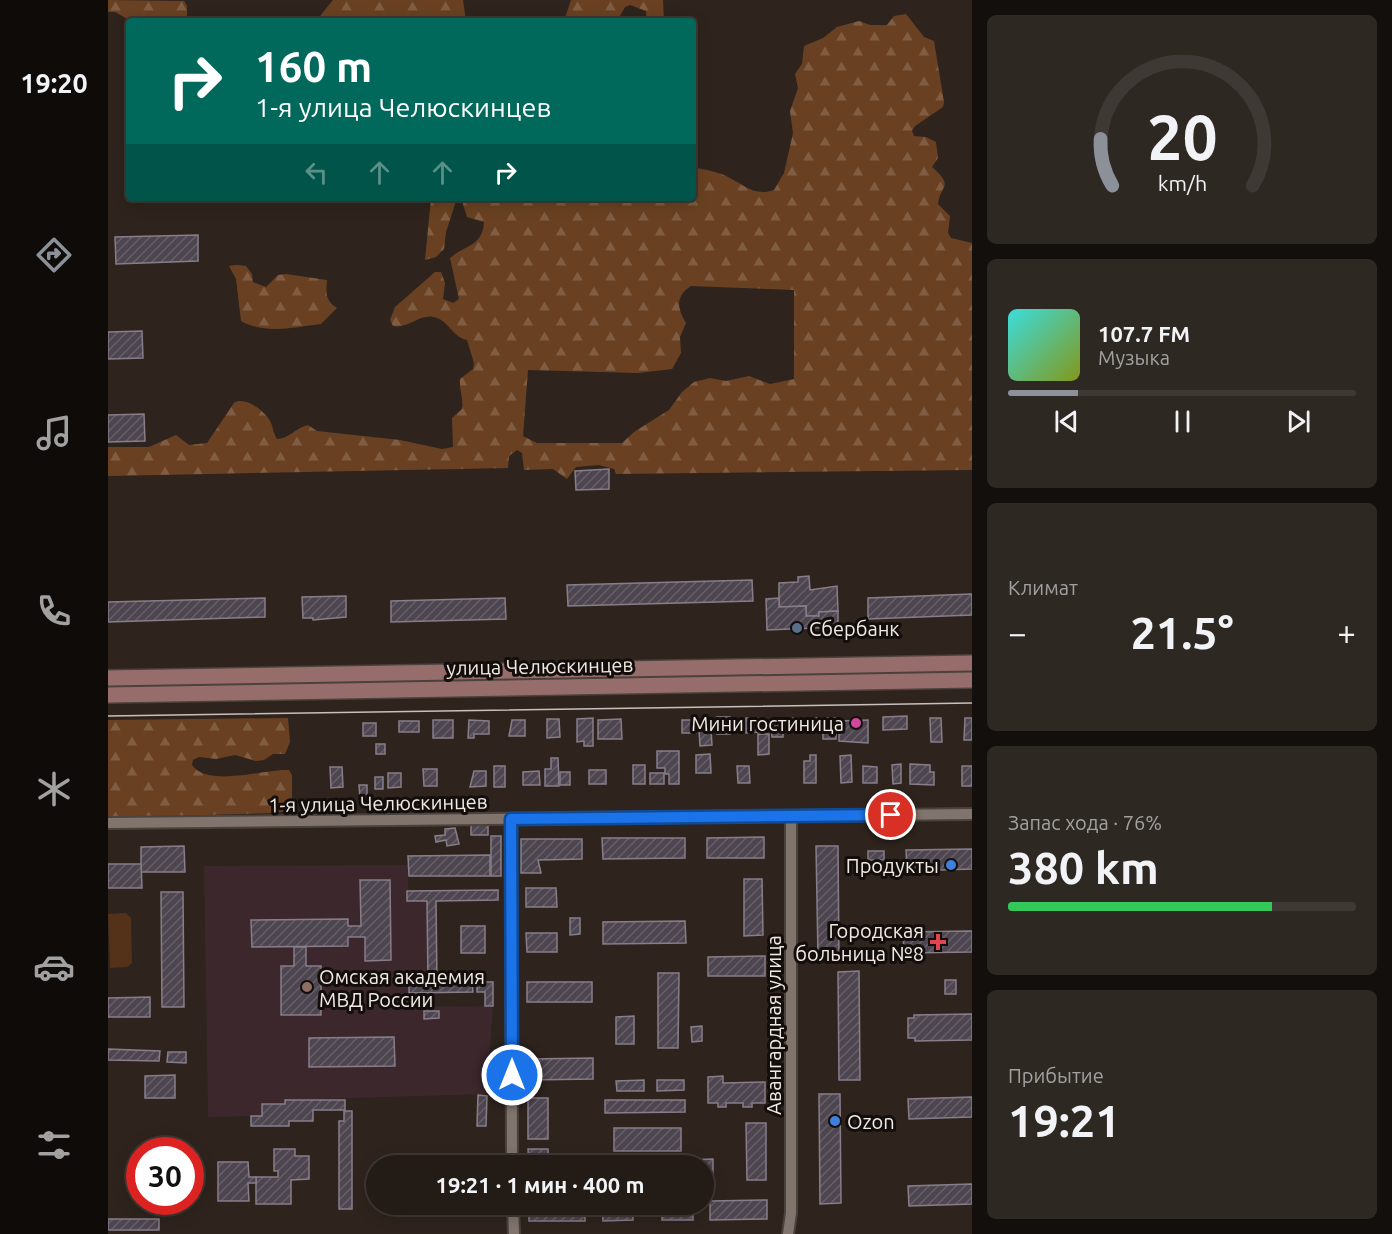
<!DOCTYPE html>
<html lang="ru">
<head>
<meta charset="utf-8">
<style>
	:root { --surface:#221b16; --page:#2e2823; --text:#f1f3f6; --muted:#a2a1a1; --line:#3f3935; --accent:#8c9099 }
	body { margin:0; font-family:Ubuntu,sans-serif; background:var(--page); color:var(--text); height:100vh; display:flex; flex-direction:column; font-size:22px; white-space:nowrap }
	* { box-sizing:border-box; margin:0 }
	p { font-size:20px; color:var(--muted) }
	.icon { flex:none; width:33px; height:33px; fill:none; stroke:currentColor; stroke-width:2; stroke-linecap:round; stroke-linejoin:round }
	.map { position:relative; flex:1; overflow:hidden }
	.panel { display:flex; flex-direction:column; gap:15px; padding:15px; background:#130f0c; width:420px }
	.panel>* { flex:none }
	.banner { position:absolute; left:18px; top:18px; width:570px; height:183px; border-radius:6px; box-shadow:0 3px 15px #0003,0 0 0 2px var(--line); background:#00695c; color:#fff; overflow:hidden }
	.speed { position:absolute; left:18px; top:1137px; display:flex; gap:12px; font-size:30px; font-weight:700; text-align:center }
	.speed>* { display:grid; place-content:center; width:78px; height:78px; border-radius:50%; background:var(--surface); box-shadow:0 3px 15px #0003,0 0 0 2px var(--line); line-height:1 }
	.speed .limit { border:9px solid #d22; background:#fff; color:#111 }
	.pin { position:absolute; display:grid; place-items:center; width:51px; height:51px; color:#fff; margin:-26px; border:3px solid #fff; border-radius:50%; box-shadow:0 2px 6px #0007 }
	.me { position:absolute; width:66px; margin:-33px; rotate:0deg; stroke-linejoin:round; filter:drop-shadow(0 0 4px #0008) }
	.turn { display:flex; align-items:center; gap:21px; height:126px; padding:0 30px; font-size:27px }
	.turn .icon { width:78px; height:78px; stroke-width:2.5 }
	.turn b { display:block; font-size:42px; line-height:51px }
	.lanes { display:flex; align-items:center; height:57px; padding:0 30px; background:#0003; justify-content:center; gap:30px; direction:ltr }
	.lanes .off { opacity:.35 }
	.big { font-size:45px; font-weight:600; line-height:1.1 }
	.panel .tile { flex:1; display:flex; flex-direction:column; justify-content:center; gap:9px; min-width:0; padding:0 21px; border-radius:9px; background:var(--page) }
	.panel .dial { align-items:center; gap:0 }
	.dial svg { height:156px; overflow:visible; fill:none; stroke:var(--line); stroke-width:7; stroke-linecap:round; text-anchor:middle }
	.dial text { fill:var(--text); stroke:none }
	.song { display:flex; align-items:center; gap:18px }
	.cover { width:72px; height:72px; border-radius:9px; background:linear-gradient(135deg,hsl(180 70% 55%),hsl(70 70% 35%)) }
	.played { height:6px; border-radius:3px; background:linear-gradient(90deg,var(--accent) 20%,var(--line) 20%) }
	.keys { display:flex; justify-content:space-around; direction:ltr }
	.heat { display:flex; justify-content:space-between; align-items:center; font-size:33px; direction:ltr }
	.charge { height:9px; border-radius:4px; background:linear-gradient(90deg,#34c759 76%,var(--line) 0) }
	.trip { position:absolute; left:258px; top:1155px; width:348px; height:60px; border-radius:30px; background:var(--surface); box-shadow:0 3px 15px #0003,0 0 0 2px var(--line); font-weight:600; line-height:60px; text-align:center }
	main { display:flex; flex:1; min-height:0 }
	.tabs { display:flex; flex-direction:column; width:108px; justify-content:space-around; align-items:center; background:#0e0b09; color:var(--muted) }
	.tabs .icon { width:42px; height:42px }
	.tabs .active { color:var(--accent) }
	.tabs b { font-size:27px; color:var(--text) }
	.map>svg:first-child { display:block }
	.education { fill:#3b272c }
	.grass { fill:#533219 }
	.forest { fill:url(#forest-firs); fill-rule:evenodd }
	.building { fill:url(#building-hatch); stroke:#887e8a; stroke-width:1.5 }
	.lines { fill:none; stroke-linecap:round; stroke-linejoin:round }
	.street-casing { stroke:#4a423c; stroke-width:14 }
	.secondary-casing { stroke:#4a423c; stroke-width:18 }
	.street { stroke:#81746c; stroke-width:10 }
	.secondary { stroke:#976d6c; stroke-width:15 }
	.tram { stroke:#c8c0bb; stroke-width:1.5 }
	.route-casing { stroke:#114b97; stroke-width:15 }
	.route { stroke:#1a73e8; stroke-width:10 }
	.service-dot { fill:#5c6f8a; stroke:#130e0b; stroke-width:2 }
	.hotel-dot { fill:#d1479c; stroke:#130e0b; stroke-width:2 }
	.shop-dot { fill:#3f7fe0; stroke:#130e0b; stroke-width:2 }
	.health-dot { fill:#e0444e; stroke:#130e0b; stroke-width:2 }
	.education-dot { fill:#8d6e63; stroke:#130e0b; stroke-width:2 }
	.labels { text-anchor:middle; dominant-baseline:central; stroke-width:6; stroke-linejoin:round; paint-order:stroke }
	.poi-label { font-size:20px; fill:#f0e9e4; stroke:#130e0b; text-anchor:start }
	.street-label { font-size:20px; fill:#f0e9e4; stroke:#130e0b }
</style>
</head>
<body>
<main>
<nav class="tabs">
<b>19:20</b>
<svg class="icon active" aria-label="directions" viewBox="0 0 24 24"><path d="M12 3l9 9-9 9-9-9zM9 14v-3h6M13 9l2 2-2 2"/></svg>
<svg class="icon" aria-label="music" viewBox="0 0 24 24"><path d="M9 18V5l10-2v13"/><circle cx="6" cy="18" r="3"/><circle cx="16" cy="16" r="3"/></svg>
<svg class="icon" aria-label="phone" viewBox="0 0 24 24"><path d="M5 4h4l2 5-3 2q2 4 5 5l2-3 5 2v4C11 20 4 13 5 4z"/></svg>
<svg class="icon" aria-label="climate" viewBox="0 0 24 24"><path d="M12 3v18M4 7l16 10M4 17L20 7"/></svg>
<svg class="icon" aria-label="car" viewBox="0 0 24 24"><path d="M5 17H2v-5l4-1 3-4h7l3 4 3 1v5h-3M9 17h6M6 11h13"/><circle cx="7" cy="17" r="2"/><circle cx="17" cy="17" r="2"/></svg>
<svg class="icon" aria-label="filters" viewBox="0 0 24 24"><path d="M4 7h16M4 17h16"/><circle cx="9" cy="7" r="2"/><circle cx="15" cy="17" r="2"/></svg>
</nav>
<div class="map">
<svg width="864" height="1234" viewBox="0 0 864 1234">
	<defs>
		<pattern id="forest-firs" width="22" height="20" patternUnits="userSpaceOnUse" patternTransform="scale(1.5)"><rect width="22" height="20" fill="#694122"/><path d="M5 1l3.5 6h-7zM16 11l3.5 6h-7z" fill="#7f5c42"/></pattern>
		<pattern id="building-hatch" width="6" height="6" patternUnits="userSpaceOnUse" patternTransform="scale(1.5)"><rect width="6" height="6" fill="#4d454f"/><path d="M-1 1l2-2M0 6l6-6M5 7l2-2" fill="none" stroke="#676068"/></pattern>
	</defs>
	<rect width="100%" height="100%" fill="#2e241d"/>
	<!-- education -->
	<path class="education" d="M300,865V901H319L320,982H301V1007L385,1006L379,1094L177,1100V1104L154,1105V1116L100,1117L96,866Z"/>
	<!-- grass -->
	<path class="grass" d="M18,913L23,918L24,963L19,967L2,968L0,914Z"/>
	<!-- forest -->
	<g class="forest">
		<path d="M0,0L76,1L79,6V21H23L7,12H0Z"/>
		<path d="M225,0H355L358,21H208Z"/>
		<path d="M463,0H555L556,21H538V11L522,5L517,7L509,21H456Z"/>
		<path d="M798,14L816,37L826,41L836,102L835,107L807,126L804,131L806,136L818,137L828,142L830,158L824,167C847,187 832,185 830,204L842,216L840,233L843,238L864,243V470L508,474L506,469L491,465L468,467L459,479L445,469L416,470L414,453L409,450L401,456L400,468L0,476V447H41L68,435L81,445L99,443L126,403C136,396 156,410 162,421C165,426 165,433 169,439C181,439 187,428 200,425L209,431L292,440L334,449L345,447L344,418L354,409C356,400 351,390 352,379L365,369L366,363L359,340C344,337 340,319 325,317C312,314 300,329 285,326L282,320L287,307L327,272H333L337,283L335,299L345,303L351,299L342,258C357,245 375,246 376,222L359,217L354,201H348L338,232L336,249L328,257L317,260L323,198H585V167C596,170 608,171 618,176C635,184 646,197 666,190L676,173L685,133L682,111L690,88L687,74L694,64L696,46L715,38L729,27L751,21L762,25H779L786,16ZM583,286L686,290V379L662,384L641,376L618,381L602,378L586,382L574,392L561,410L526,432L514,443H429L415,436L420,370L530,373L564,369L573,353L572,337L578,323C569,308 567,296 583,286Z"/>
		<path d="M130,265L138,266L144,274L145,282L158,287L170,275L178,274L219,280C218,292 217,301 229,308L213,324C186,327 158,335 133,321L128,279L121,266Z"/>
		<path d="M180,718L182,742L177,754H165L156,760L148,761L127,755L108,759L91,757L85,760L84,765C100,788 155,769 181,770L184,775V805L179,811L166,813L0,818V720Z"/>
	</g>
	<!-- building -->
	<g class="building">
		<path d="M90,235V261L8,264L7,237Z"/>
		<path d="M34,331L35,358L0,359V332Z"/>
		<path d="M36,414L37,441L0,442V415Z"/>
		<path d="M501,469V489L468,490L467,471Z"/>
		<path d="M701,576L702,590L729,586L730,611L711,612V616H698V606L671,607V583L690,582V577Z"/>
		<path d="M644,580L645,601L460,606L459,585Z"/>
		<path d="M864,594V615L760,619V598Z"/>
		<path d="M238,596V617L205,620V618H195L194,597Z"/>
		<path d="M157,598V617L0,622V602Z"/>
		<path d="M397,598L398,619L283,622V601Z"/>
		<path d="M671,598V607L698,606V616H711V612L730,611V627L659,630L658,599Z"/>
		<path d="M799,716V729L775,730V717Z"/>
		<rect x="609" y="717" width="13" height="17"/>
		<path d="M485,718V746H476V741L469,742V719Z"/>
		<path d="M638,718H650L651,732L638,733Z"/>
		<path d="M691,718V731H675V737H664L663,719Z"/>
		<path d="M706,718H728V739H715V727H706Z"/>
		<path d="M822,718H833L834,742H823Z"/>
		<path d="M857,718H864V740H856Z"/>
		<path d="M439,719H451L452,737L439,738Z"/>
		<path d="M513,719L514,739H490V720Z"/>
		<rect x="325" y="720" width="20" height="18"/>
		<path d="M361,720L381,721V734H366V738H360Z"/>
		<path d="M404,720H417V736H401Z"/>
		<rect x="574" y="720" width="14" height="13"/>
		<path d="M760,720V743L731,741V721Z"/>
		<rect x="291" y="721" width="20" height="11"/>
		<rect x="255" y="723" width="13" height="13"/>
		<path d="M591,730H603L604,745L592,746Z"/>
		<path d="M650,734H661V754L650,755Z"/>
		<rect x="268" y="744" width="9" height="10"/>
		<path d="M549,751H571V784H561V774H557V768H549Z"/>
		<path d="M602,754L603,773H588V755Z"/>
		<path d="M702,755H708V783H696V761H702Z"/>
		<path d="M743,755L744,782L733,783L732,756Z"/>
		<path d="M443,758H450L451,786H437V769H443Z"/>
		<path d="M793,764V783L785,784L784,765Z"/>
		<path d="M802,764L822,765V772H826V785L802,784Z"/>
		<rect x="525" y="765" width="12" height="19"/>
		<rect x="386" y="766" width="11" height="21"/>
		<path d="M629,766H641L642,783H630Z"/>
		<path d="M755,766L769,767V783H755Z"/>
		<rect x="854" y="766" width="10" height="20"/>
		<path d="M222,767H234L235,787L223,788Z"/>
		<path d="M315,769H329V786H316Z"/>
		<rect x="481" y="770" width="17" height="14"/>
		<path d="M366,771H378V786L362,787Z"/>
		<path d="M431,771L432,785H415V772Z"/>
		<rect x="452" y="772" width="10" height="13"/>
		<path d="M280,773H293V787L280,788Z"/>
		<rect x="542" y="773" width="14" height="11"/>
		<rect x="267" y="777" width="8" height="12"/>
		<path d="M251,785H259V798H252Z"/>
		<path d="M764,820H776V829L764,830Z"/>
		<rect x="363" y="825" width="17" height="10"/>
		<path d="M347,828L351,844L339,846L338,840L328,842L327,836L337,835V829Z"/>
		<rect x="383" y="836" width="10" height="40"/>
		<path d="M656,837V858H599V838Z"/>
		<path d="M494,838H577V858L495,859Z"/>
		<path d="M413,839H474V859L430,860L433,873H413Z"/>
		<path d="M76,846L77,872H33V847Z"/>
		<path d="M708,846H730L731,956H710Z"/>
		<path d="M864,849V869L799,871L798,850Z"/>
		<rect x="760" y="851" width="16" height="9"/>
		<path d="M382,855V876H301L300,856Z"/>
		<path d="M0,864H33L34,888H0Z"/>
		<path d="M636,879H654L655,935L636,936Z"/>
		<path d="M252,880H282L283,960L257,961V937H240V946L144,947L143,920L240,919V926H253Z"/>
		<path d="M418,888H448L449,907H418Z"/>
		<path d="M390,890V900L328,901L329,982H364L365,992L301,993V982H320L319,901H299V891Z"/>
		<path d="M53,892H75L76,1007H54Z"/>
		<path d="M462,918H472V934L462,935Z"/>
		<path d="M577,921L578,943L495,944V922Z"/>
		<rect x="353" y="926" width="24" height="27"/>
		<path d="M864,931V952L796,953L795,932Z"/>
		<path d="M418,933H449V952H419Z"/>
		<path d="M186,947H198V966H213V1015H173V966H186Z"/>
		<path d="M657,956V976H600V957Z"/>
		<path d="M751,971L752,1080H731L730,972Z"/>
		<path d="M550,973H571L570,1048H550Z"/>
		<rect x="837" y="980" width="11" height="14"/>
		<path d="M369,982H385V1006H377V992H369Z"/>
		<rect x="419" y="982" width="65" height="20"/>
		<path d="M42,997V1017H0V998Z"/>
		<path d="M316,1011H331V1018L316,1019Z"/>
		<path d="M864,1014V1040L807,1041V1038H800V1018H806V1015Z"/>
		<path d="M526,1016V1044H508V1017Z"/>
		<path d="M594,1026V1041L584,1042L583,1027Z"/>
		<path d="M286,1037L287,1066L201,1067V1038Z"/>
		<path d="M0,1049L52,1051L51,1061L0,1060Z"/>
		<path d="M60,1052H78V1063L59,1062Z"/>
		<path d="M485,1058V1079L420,1080V1059Z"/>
		<path d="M67,1075V1098H37V1076Z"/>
		<path d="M615,1076V1083L657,1082V1103H644V1107H635V1103H618V1107H610V1103H600V1077Z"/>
		<path d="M536,1080V1091H509L508,1081Z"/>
		<path d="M549,1080H576V1090L549,1091Z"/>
		<path d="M711,1094H732L733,1203L712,1204Z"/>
		<path d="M370,1095L379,1096L378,1126H369Z"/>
		<path d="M864,1097V1117L801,1119L800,1099Z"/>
		<rect x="420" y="1098" width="20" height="41"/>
		<path d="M177,1100H237V1110H205V1121H181V1126H143V1116H154V1104H177Z"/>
		<path d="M497,1100H577V1112L497,1113Z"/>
		<path d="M236,1111H244V1209H231V1121H236Z"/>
		<path d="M638,1123H658V1180H639Z"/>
		<rect x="506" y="1128" width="67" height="23"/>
		<path d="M166,1149H187V1156H201V1179L183,1180V1204H148V1177H170V1171H166Z"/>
		<path d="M420,1149H440L441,1166H421Z"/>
		<path d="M605,1159V1178H596V1166H577V1160Z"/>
		<rect x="470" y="1161" width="30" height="5"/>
		<path d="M110,1162H140L141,1177H148V1183H140L141,1201H110Z"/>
		<path d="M864,1184V1204L801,1206L800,1186Z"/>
		<path d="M659,1200V1219L602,1220V1201Z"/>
		<rect x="421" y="1204" width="56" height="17"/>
		<path d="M494,1204H525V1220L495,1221Z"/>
		<rect x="554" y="1204" width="31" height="16"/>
		<rect x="0" y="1219" width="51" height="11"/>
	</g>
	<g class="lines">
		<!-- street casing -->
		<g class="street-casing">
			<g id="street">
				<path d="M403,819L404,1166"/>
				<path d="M0,823L864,814"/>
				<path d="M405,1204L406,1234"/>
				<path d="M680,1234L683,1213V816"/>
			</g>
		</g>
		<!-- secondary casing -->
		<g class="secondary-casing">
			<g id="secondary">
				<path d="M0,678L864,663"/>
				<path d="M0,695L864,680"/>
			</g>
		</g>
		<!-- street -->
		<use href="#street" class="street"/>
		<!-- secondary -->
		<use href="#secondary" class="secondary"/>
		<!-- tram -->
		<path class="tram" d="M0,716L864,703"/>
	</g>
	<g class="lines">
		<!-- route casing -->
		<g class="route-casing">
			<path id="route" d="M404,1075L403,819L783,815"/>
		</g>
		<!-- route -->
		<use href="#route" class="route"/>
	</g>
	<!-- markers -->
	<circle class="service-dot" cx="689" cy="628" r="6"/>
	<circle class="hotel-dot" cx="748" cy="723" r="6"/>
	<g class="shop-dot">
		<circle cx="843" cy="865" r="6"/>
		<circle cx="727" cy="1121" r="6"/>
	</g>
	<path class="health-dot" d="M827 933h6v6h6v6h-6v6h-6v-6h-6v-6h6z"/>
	<circle class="education-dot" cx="199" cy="987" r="6"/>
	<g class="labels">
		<!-- poi labels -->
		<g class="poi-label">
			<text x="701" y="628">Сбербанк</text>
			<text x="736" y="723" text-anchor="end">Мини гостиница</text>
			<text x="831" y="865" text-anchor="end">Продукты</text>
			<text x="816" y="930" text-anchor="end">Городская<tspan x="816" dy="23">больница №8</tspan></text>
			<text x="211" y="976">Омская академия<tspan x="211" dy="23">МВД России</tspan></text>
			<text x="739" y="1121">Ozon</text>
		</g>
		<!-- street labels -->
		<g class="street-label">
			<text transform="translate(432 666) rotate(-1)">улица Челюскинцев</text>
			<text transform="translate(270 803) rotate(-1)">1-я улица Челюскинцев</text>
			<text transform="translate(665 1025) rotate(-90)">Авангардная улица</text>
		</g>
	</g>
</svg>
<div class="speed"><div class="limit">30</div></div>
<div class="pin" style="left:783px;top:815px;background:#d93025"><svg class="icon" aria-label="arrive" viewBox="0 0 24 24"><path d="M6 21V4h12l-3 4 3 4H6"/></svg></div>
<svg class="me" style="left:404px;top:1075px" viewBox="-20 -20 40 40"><circle r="17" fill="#1a73e8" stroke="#fff" stroke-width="3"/><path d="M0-11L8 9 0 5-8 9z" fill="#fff"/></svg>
<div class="trip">19:21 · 1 мин · 400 m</div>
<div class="banner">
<div class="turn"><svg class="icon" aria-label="right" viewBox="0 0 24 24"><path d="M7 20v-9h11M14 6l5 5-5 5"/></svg><div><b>160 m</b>1-я улица Челюскинцев</div></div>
<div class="lanes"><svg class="icon off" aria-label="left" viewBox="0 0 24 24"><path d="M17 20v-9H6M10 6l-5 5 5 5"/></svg><svg class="icon off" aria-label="ahead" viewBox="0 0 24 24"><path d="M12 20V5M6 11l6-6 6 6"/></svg><svg class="icon off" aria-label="ahead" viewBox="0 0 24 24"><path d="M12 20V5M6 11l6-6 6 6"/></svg><svg class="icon" aria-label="right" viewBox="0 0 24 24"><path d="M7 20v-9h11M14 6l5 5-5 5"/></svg></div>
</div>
</div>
<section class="panel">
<div class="tile dial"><svg viewBox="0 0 100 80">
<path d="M14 69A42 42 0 1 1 86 69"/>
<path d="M14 69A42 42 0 0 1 8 45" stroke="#8c9099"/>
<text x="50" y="56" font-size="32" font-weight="700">20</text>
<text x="50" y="72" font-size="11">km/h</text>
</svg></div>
<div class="tile">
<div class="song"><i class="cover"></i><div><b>107.7 FM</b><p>Музыка</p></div></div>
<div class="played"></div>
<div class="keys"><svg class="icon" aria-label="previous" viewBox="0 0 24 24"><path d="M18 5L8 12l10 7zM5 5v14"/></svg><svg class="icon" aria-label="pause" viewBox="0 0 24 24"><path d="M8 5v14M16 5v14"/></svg><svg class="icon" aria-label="next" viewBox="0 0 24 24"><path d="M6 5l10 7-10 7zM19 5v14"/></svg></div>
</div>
<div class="tile"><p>Климат</p>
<div class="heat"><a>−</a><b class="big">21.5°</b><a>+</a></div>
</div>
<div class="tile"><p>Запас хода · 76%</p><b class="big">380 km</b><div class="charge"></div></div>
<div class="tile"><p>Прибытие</p><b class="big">19:21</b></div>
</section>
</main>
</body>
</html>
